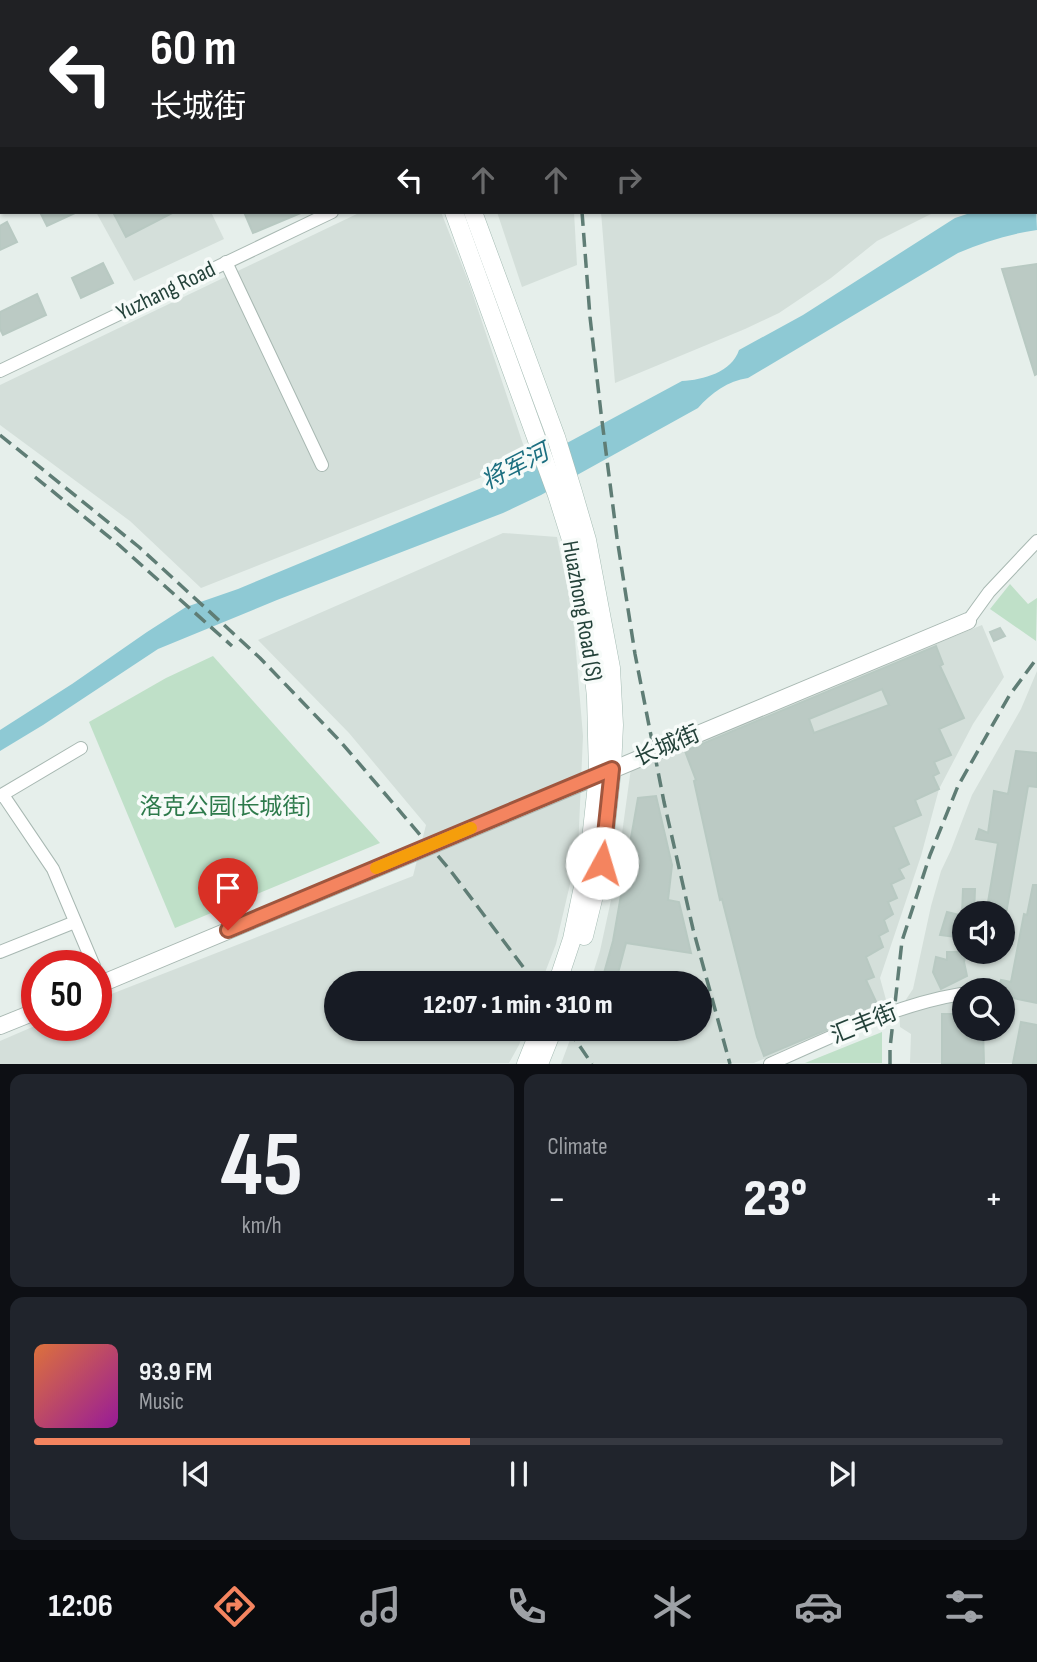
<!DOCTYPE html>
<html lang="en">
<head>
<meta charset="utf-8">
<style>
	:root { --surface:#171b24; --page:#20242c; --text:#f1f3f6; --muted:#9ea1a6; --line:#363941; --accent:#f4845f }
	body { margin:0; font-family:"Sofia Sans Condensed","Noto Sans SC",sans-serif; background:var(--page); color:var(--text); height:100vh; display:flex; flex-direction:column; font-size:26px; white-space:nowrap }
	* { box-sizing:border-box; margin:0 }
	p { font-size:23px; color:var(--muted) }
	.icon { flex:none; width:38px; height:38px; fill:none; stroke:currentColor; stroke-width:2; stroke-linecap:round; stroke-linejoin:round }
	.map { position:relative; height:1064px; overflow:hidden }
	.sheet { display:flex; flex-direction:column; gap:10px; padding:10px; background:#0d0f14; flex:1 }
	.sheet>* { flex:none }
	.guide { position:absolute; left:0px; top:0px; width:1038px; height:214px; box-shadow:0 2px 5px #0004; background:#202124; color:#fff; overflow:hidden }
	.tools { position:absolute; left:952px; top:901px; display:grid; gap:14px }
	.tools a { display:grid; place-items:center; width:63px; height:63px; border-radius:50%; background:var(--surface); box-shadow:0 2px 5px #0004; font-size:35px }
	.speed { position:absolute; left:21px; top:950px; display:flex; gap:14px; font-size:35px; font-weight:700; text-align:center }
	.speed>* { display:grid; place-content:center; width:91px; height:91px; border-radius:50%; background:var(--surface); box-shadow:0 2px 5px #0004; line-height:1 }
	.speed .limit { border:10px solid #d22; background:#fff; color:#111 }
	.pin { position:absolute; display:grid; place-items:center; width:60px; height:60px; color:#fff; margin:-72px -30px; border-radius:50% 50% 50% 0; rotate:-45deg; box-shadow:0 0 7px #0007 }
	.pin .icon { rotate:45deg }
	.me { position:absolute; width:77px; margin:-38px; rotate:6deg; stroke-linejoin:round; filter:drop-shadow(0 0 5px #0008) }
	.turn { display:flex; align-items:center; gap:24px; height:147px; padding:0 35px; font-size:32px }
	.turn .icon { width:91px; height:91px; stroke-width:2.5 }
	.turn b { display:block; font-size:49px; line-height:60px }
	.lanes { display:flex; align-items:center; height:66px; padding:0 35px; background:#0003; justify-content:center; gap:35px; direction:ltr }
	.lanes .off { opacity:.35 }
	.big { font-size:52px; font-weight:800; line-height:1.1 }
	.sheet .card { flex:1; display:flex; flex-direction:column; justify-content:center; gap:10px; min-width:0; padding:0 24px; border-radius:14px; background:var(--page) }
	.sheet .dial { align-items:center; gap:0 }
	.dial b { font-size:91px; line-height:1 }
	.song { display:flex; align-items:center; gap:21px }
	.cover { width:84px; height:84px; border-radius:10px; background:linear-gradient(135deg,hsl(20 70% 55%),hsl(300 70% 35%)) }
	.played { height:7px; border-radius:4px; background:linear-gradient(90deg,var(--accent) 45%,var(--line) 45%) }
	.keys { display:flex; justify-content:space-around; direction:ltr }
	.heat { display:flex; justify-content:space-between; align-items:center; font-size:38px; direction:ltr }
	.sheet .tiles { flex:1; display:grid; gap:10px; grid-template-columns:1fr 1fr }
	.card:last-child { grid-column:span 2 }
	.trip { position:absolute; left:324px; top:971px; width:388px; height:70px; border-radius:35px; background:var(--surface); box-shadow:0 2px 5px #0004; font-weight:800; line-height:70px; text-align:center }
	.menu { display:flex; height:112px; justify-content:space-around; align-items:center; background:#090b0e; color:var(--muted) }
	.menu .icon { width:49px; height:49px }
	.menu .current { color:var(--accent) }
	.menu b { font-size:32px; color:var(--text) }
	.map>svg:first-child { display:block }
	.built { fill:#d4dfda; fill-rule:evenodd }
	.green { fill:#bfe0c8 }
	.water { fill:#8ec9d4 }
	.building { fill:#bbcac4; stroke:#b8c9c2; stroke-width:2; fill-rule:evenodd }
	.lines { fill:none; stroke-linecap:round; stroke-linejoin:round }
	.minor-casing { stroke:#a8b8b2; stroke-width:14 }
	.tertiary-casing { stroke:#a8b8b2; stroke-width:18 }
	.secondary-casing { stroke:#a4bbb3; stroke-width:19 }
	.minor { stroke:#fff; stroke-width:12 }
	.tertiary { stroke:#fff; stroke-width:16 }
	.secondary { stroke:#fff; stroke-width:18 }
	.rail { stroke:#5f7d75; stroke-width:3.5; stroke-dasharray:14 7; stroke-linecap:butt }
	.route-casing { stroke:#9f563e; stroke-width:18 }
	.route { stroke:#f4845f; stroke-width:12 }
	.slow { stroke:#f59e0b; stroke-width:12 }
	.labels { text-anchor:middle; dominant-baseline:central; stroke-width:7; stroke-linejoin:round; paint-order:stroke }
	.street-label { font-size:23px; fill:#24423a; stroke:#f7fbf9 }
	.park-label { font-size:23px; fill:#2d7a4b; stroke:#f7fbf9 }
	.water-label { font-size:24px; font-style:italic; fill:#1c6f80; stroke:#f7fbf9 }
</style>
</head>
<body>
<div class="map">
<svg width="1037" height="1064" viewBox="0 0 1037 1064">
	<rect width="100%" height="100%" fill="#e6efeb"/>
	<!-- built -->
	<g class="built">
		<path d="M767,0H956L953,2H768Z"/>
		<path d="M96,212H211L224,239L134,281Z"/>
		<path d="M361,212H441L469,283L527,456L492,473L201,588L130,521L0,425V385Z"/>
		<path d="M497,212H574L577,265L522,287Z"/>
		<path d="M601,212H935L877,241L831,278L779,313L745,329L615,383Z"/>
		<path d="M503,533L557,537L573,616L583,736L578,850L556,944L541,983L336,984V1029H525L519,1045L509,1063L0,1064V1041L37,1025L96,1026V1000L413,876L426,825L349,733L258,640Z"/>
		<path d="M982,625L1004,677L973,724L939,789L921,856L880,978L888,1007L754,1063L561,1064L574,1029H700V984L590,983L600,951L616,877L631,768Z"/>
		<path d="M1037,671V1063H910L911,1034L900,1027L899,1003L905,1001L913,989L931,906L941,871L951,850L972,795L1021,709ZM964,914H1003V952H964ZM964,990H1003V1029H964Z"/>
	</g>
	<!-- green -->
	<g class="green">
		<path d="M1010,584L1028,604L1037,598L1036,641L990,609Z"/>
		<path d="M213,656L380,843L175,928L89,722L166,678Z"/>
		<path d="M882,1032V1063H805Z"/>
	</g>
	<!-- water -->
	<path class="water" d="M1036,204L1037,230C1009,234 984,242 958,253L748,378C728,381 711,393 698,408L541,495L503,513L277,600L158,649L43,725L0,751V730L72,684L147,632L186,607L238,589L489,485L682,381C703,380 732,372 739,350L803,315L955,218L973,212H1036Z"/>
	<!-- building -->
	<g class="building">
		<path d="M40,212H77L47,226Z"/>
		<path d="M113,212H174L126,237Z"/>
		<path d="M244,212H303L253,233Z"/>
		<path d="M7,222L17,242L0,250V226Z"/>
		<path d="M103,263L113,283L81,298L72,278Z"/>
		<path d="M1037,264V374L1035,375L1002,269Z"/>
		<path d="M37,294L46,315L3,335L0,329V312Z"/>
		<path d="M1000,628L1005,636L994,641L990,632Z"/>
		<path d="M936,646L943,664L940,666L964,718L939,729L951,755L934,762L939,773L933,776L939,789L915,800L921,815L893,827L909,864L899,869L904,878L891,884L897,898L888,902L893,914L884,920L888,931L879,936L883,947L866,957L874,977L866,980L879,1008L764,1056L757,1037L722,899L720,900L694,781L696,780L685,751ZM882,689L889,705L814,733L809,719Z"/>
		<path d="M1016,751L1037,753V787L1028,786L1006,914H986L998,843L976,839L979,829L988,833L994,791L1008,794Z"/>
		<path d="M656,796L672,865L668,900L679,902L691,953L626,943L617,977L604,973L613,941L638,798Z"/>
		<path d="M1033,885H1037V1003L1003,996V990H998L1001,980L1011,982L1024,914L1027,915Z"/>
		<path d="M963,889H975L974,914H962Z"/>
		<path d="M947,912L964,916V938L940,935Z"/>
		<path d="M947,952H966L964,962L967,976L941,989L933,972L936,957L947,960Z"/>
		<path d="M942,1014H964V1029H983L984,1063H942Z"/>
		<path d="M1021,1022L1037,1025V1063H1013Z"/>
	</g>
	<g class="lines">
		<!-- minor casing -->
		<g class="minor-casing">
			<g id="minor">
				<path d="M281,0V2"/>
				<path d="M768,0L769,2"/>
				<path d="M133,2L137,0"/>
				<path d="M236,2L240,0"/>
				<path d="M974,2L977,0"/>
				<path d="M226,262L322,465"/>
				<path d="M0,371L332,212"/>
				<path d="M968,621L989,592L1037,541"/>
				<path d="M3,795L53,869L94,966"/>
				<path d="M0,796L81,748"/>
				<path d="M0,952L75,922"/>
				<path d="M770,1064C832,1037 894,1005 961,994"/>
			</g>
		</g>
		<!-- tertiary casing -->
		<g class="tertiary-casing">
			<g id="tertiary">
				<path d="M96,986L968,621"/>
				<path d="M0,1026L37,1011"/>
			</g>
		</g>
		<!-- secondary casing -->
		<g class="secondary-casing">
			<g id="secondary">
				<path d="M385,0L386,2"/>
				<path d="M405,0V2"/>
				<path d="M454,212L557,495L573,546L587,611L596,697L598,775L589,858L572,939L557,984"/>
				<path d="M473,212L556,437L573,492L587,540L611,668L614,725L612,769L602,863L584,936"/>
				<path d="M526,1064L540,1029"/>
				<path d="M539,1064L553,1029"/>
			</g>
		</g>
		<!-- minor -->
		<use href="#minor" class="minor"/>
		<!-- tertiary -->
		<use href="#tertiary" class="tertiary"/>
		<!-- secondary -->
		<use href="#secondary" class="secondary"/>
		<!-- rail -->
		<g class="rail">
			<path d="M573,2V0"/>
			<path d="M582,212L590,317L601,413L617,538L635,654L664,802L693,929L730,1064"/>
			<path d="M0,435L139,547L260,658L340,741L450,870L536,984"/>
			<path d="M35,477L119,545L232,646"/>
			<path d="M568,1029L592,1064"/>
			<path d="M890,1064V1048L902,941L930,855L958,786L1009,696L1037,658"/>
		</g>
	</g>
	<g class="lines">
		<!-- route casing -->
		<g class="route-casing">
			<path id="route" d="M228,930L612,769L602,863"/>
		</g>
		<!-- route -->
		<use href="#route" class="route"/>
		<!-- slow -->
		<path class="slow" d="M376,868L471,828"/>
	</g>
	<g class="labels">
		<!-- street labels -->
		<g class="street-label">
			<text transform="translate(166 291) rotate(-26)">Yuzhang Road</text>
			<text transform="translate(582 611) rotate(80)">Huazhong Road (S)</text>
			<text transform="translate(667 746) rotate(-23)">长城街</text>
			<text transform="translate(864 1024) rotate(-22)">汇丰街</text>
		</g>
		<!-- park labels -->
		<g class="park-label">
			<text x="225" y="807">洛克公园(长城街)</text>
		</g>
		<!-- water labels -->
		<g class="water-label">
			<text transform="translate(515 467) rotate(-27)">将军河</text>
		</g>
	</g>
</svg>
<div class="tools">
<a><svg class="icon" aria-label="sound" viewBox="0 0 24 24"><path d="M4 9h4l5-4v14l-5-4H4zM17 9q2 3 0 6"/></svg></a>
<a><svg class="icon" aria-label="search" viewBox="0 0 24 24"><circle cx="10" cy="10" r="6"/><path d="M15 15l6 6"/></svg></a>
</div>
<div class="speed"><div class="limit">50</div></div>
<div class="pin" style="left:228px;top:930px;background:#d93025"><svg class="icon" aria-label="arrive" viewBox="0 0 24 24"><path d="M6 21V4h12l-3 4 3 4H6"/></svg></div>
<svg class="me" style="left:602px;top:863px" viewBox="-20 -20 40 40"><circle r="19" fill="#fff"/><path d="M0-13L10 11 0 6-10 11z" fill="#f4845f"/></svg>
<div class="trip">12:07 · 1 min · 310 m</div>
<div class="guide">
<div class="turn"><svg class="icon" aria-label="left" viewBox="0 0 24 24"><path d="M17 20v-9H6M10 6l-5 5 5 5"/></svg><div><b>60 m</b>长城街</div></div>
<div class="lanes"><svg class="icon" aria-label="left" viewBox="0 0 24 24"><path d="M17 20v-9H6M10 6l-5 5 5 5"/></svg><svg class="icon off" aria-label="ahead" viewBox="0 0 24 24"><path d="M12 20V5M6 11l6-6 6 6"/></svg><svg class="icon off" aria-label="ahead" viewBox="0 0 24 24"><path d="M12 20V5M6 11l6-6 6 6"/></svg><svg class="icon off" aria-label="right" viewBox="0 0 24 24"><path d="M7 20v-9h11M14 6l5 5-5 5"/></svg></div>
</div>
</div>
<section class="sheet">
<div class="tiles">
<div class="card dial"><b>45</b><p>km/h</p></div>
<div class="card"><p>Climate</p>
<div class="heat"><a>−</a><b class="big">23°</b><a>+</a></div>
</div>
<div class="card">
<div class="song"><i class="cover"></i><div><b>93.9 FM</b><p>Music</p></div></div>
<div class="played"></div>
<div class="keys"><svg class="icon" aria-label="previous" viewBox="0 0 24 24"><path d="M18 5L8 12l10 7zM5 5v14"/></svg><svg class="icon" aria-label="pause" viewBox="0 0 24 24"><path d="M8 5v14M16 5v14"/></svg><svg class="icon" aria-label="next" viewBox="0 0 24 24"><path d="M6 5l10 7-10 7zM19 5v14"/></svg></div>
</div>
</div>
</section>
<nav class="menu">
<b>12:06</b>
<svg class="icon current" aria-label="directions" viewBox="0 0 24 24"><path d="M12 3l9 9-9 9-9-9zM9 14v-3h6M13 9l2 2-2 2"/></svg>
<svg class="icon" aria-label="music" viewBox="0 0 24 24"><path d="M9 18V5l10-2v13"/><circle cx="6" cy="18" r="3"/><circle cx="16" cy="16" r="3"/></svg>
<svg class="icon" aria-label="phone" viewBox="0 0 24 24"><path d="M5 4h4l2 5-3 2q2 4 5 5l2-3 5 2v4C11 20 4 13 5 4z"/></svg>
<svg class="icon" aria-label="climate" viewBox="0 0 24 24"><path d="M12 3v18M4 7l16 10M4 17L20 7"/></svg>
<svg class="icon" aria-label="car" viewBox="0 0 24 24"><path d="M5 17H2v-5l4-1 3-4h7l3 4 3 1v5h-3M9 17h6M6 11h13"/><circle cx="7" cy="17" r="2"/><circle cx="17" cy="17" r="2"/></svg>
<svg class="icon" aria-label="filters" viewBox="0 0 24 24"><path d="M4 7h16M4 17h16"/><circle cx="9" cy="7" r="2"/><circle cx="15" cy="17" r="2"/></svg>
</nav>
</body>
</html>
